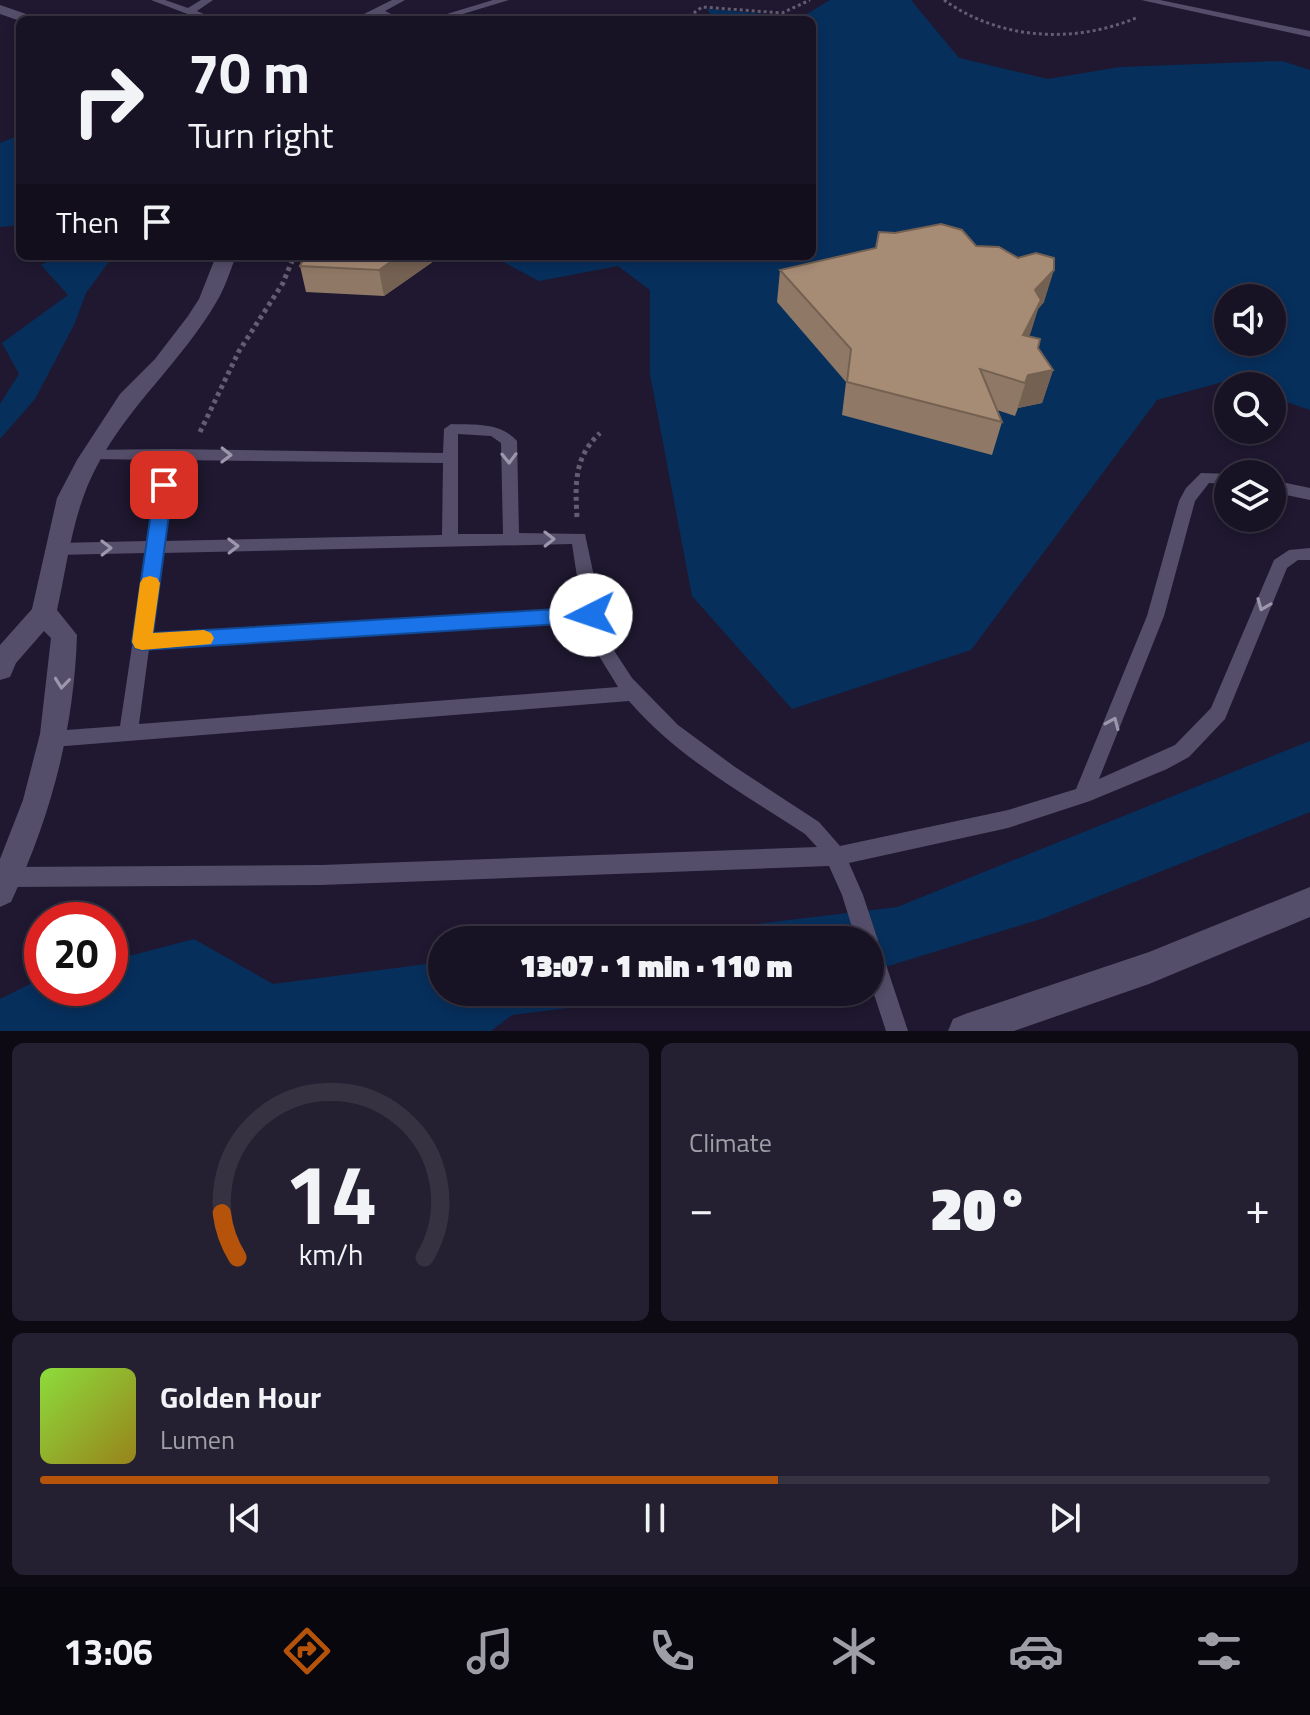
<!DOCTYPE html>
<html lang="en">
<head>
<meta charset="utf-8">
<style>
	:root { --surface:#171224; --page:#242031; --text:#f1f3f6; --muted:#9e9ea6; --line:#363241; --accent:#b45309 }
	body { margin:0; font-family:"Titillium Web",sans-serif; background:var(--page); color:var(--text); height:100vh; display:flex; flex-direction:column; font-size:30px; white-space:nowrap }
	* { box-sizing:border-box; margin:0 }
	p { font-size:26px; color:var(--muted) }
	.icon { flex:none; width:44px; height:44px; fill:none; stroke:currentColor; stroke-width:2; stroke-linecap:round; stroke-linejoin:round }
	.map { position:relative; height:1031px; overflow:hidden }
	.sheet { display:flex; flex-direction:column; gap:12px; padding:12px; background:#0d0a14; flex:1 }
	.sheet>* { flex:none }
	.banner { position:absolute; left:16px; top:16px; width:800px; height:244px; border-radius:12px; box-shadow:0 4px 12px #0003,0 0 0 2px var(--line); background:#171224; color:var(--text); overflow:hidden }
	.controls { position:absolute; left:1214px; top:284px; display:grid; gap:16px }
	.controls a { display:grid; place-items:center; width:72px; height:72px; border-radius:50%; background:var(--surface); box-shadow:0 4px 12px #0003,0 0 0 2px var(--line); font-size:40px }
	.speed { position:absolute; left:24px; top:902px; display:flex; gap:16px; font-size:40px; font-weight:700; text-align:center }
	.speed>* { display:grid; place-content:center; width:104px; height:104px; border-radius:50%; background:var(--surface); box-shadow:0 4px 12px #0003,0 0 0 2px var(--line); line-height:1 }
	.speed .limit { border:12px solid #d22; background:#fff; color:#111 }
	.pin { position:absolute; display:grid; place-items:center; width:68px; height:68px; color:#fff; margin:-34px; border-radius:16px; box-shadow:0 4px 12px #0006 }
	.me { position:absolute; width:88px; margin:-44px; rotate:266deg; stroke-linejoin:round; filter:drop-shadow(0 0 6px #0008) }
	.turn { display:flex; align-items:center; gap:28px; height:168px; padding:0 40px; font-size:36px }
	.turn .icon { width:104px; height:104px; stroke-width:2.5 }
	.turn b { display:block; font-size:56px; line-height:68px }
	.then { display:flex; align-items:center; height:76px; padding:0 40px; background:#0003; gap:16px; font-size:30px }
	.big { font-size:60px; font-weight:800; line-height:1.1 }
	.sheet .tile { flex:1; display:flex; flex-direction:column; justify-content:center; gap:12px; min-width:0; padding:0 28px; border-radius:12px; background:var(--page) }
	.sheet .dial { align-items:center; gap:0 }
	.dial svg { height:208px; overflow:visible; fill:none; stroke:var(--line); stroke-width:7; stroke-linecap:round; text-anchor:middle }
	.dial text { fill:var(--text); stroke:none }
	.song { display:flex; align-items:center; gap:24px }
	.cover { width:96px; height:96px; border-radius:12px; background:linear-gradient(135deg,hsl(90 70% 55%),hsl(50 70% 35%)) }
	.played { height:8px; border-radius:4px; background:linear-gradient(90deg,var(--accent) 60%,var(--line) 60%) }
	.keys { display:flex; justify-content:space-around; direction:ltr }
	.heat { display:flex; justify-content:space-between; align-items:center; font-size:44px; direction:ltr }
	.sheet .tiles { flex:1; display:grid; gap:12px; grid-template-columns:1fr 1fr }
	.tile:last-child { grid-column:span 2 }
	.trip { position:absolute; left:428px; top:926px; width:456px; height:80px; border-radius:40px; background:var(--surface); box-shadow:0 4px 12px #0003,0 0 0 2px var(--line); font-weight:800; line-height:80px; text-align:center }
	.tab-bar { display:flex; height:128px; justify-content:space-around; align-items:center; background:#09070e; color:var(--muted) }
	.tab-bar .icon { width:56px; height:56px }
	.tab-bar .current { color:var(--accent) }
	.tab-bar b { font-size:36px; color:var(--text) }
	.map>svg:first-child { display:block }
	.water { fill:#072f5c; fill-rule:evenodd }
	.lines { fill:none; stroke-linecap:round; stroke-linejoin:round }
	.path-far1 { stroke:#635d72; stroke-width:3; stroke-dasharray:3 3; stroke-linecap:butt }
	.path { stroke:#635d72; stroke-width:5; stroke-dasharray:4 4; stroke-linecap:butt }
	.lane { fill:#554e6a; fill-rule:evenodd }
	.street { fill:#554e6a; fill-rule:evenodd }
	.wall { fill:#8f7865 }
	.shaded-wall { fill:#746152 }
	.building { fill:#a68b75; stroke:#746152; stroke-width:2 }
	.oneway { stroke:#9c97ac }
	.route { fill:#1a73e8; stroke:#114b97; stroke-width:2 }
	.slow { fill:#f59e0b }
</style>
</head>
<body>
<div class="map">
<svg width="1310" height="1031" viewBox="0 0 1310 1031">
	<rect width="100%" height="100%" fill="#1f1830"/>
	<!-- water -->
	<g class="water">
		<path d="M830,0H911L959,58L1048,79L1120,67L1282,61L1310,70V410L1272,397V386H1241L1226,381L1157,400L971,650L792,709L692,596L650,374V290L618,266L539,281L492,256H812V20H714L707,9L802,17ZM1228,298H1272V342H1228Z"/>
		<path d="M20,135V225L0,227V143Z"/>
		<path d="M58,256H113L86,293L74,325L35,399L0,439V404L19,374L2,343L68,295L41,265Z"/>
		<path d="M1310,741V812L1044,918L882,968L870,940H623L897,907Z"/>
		<path d="M194,939L273,984L442,962V992H696L512,1015L491,1031H0V999L42,978V988H110V961Z"/>
	</g>
	<g class="lines">
		<!-- path-far1 -->
		<g class="path-far1">
			<path d="M944,0C1000,40 1073,44 1136,18"/>
			<path d="M684,20L702,7L782,13L810,0"/>
		</g>
		<!-- path -->
		<g class="path">
			<path d="M200,432L239,351L283,283L294,256"/>
			<path d="M577,517C575,484 574,457 600,433"/>
		</g>
		<!-- lane -->
		<g class="lane">
			<path d="M151,0H165L188,8L201,0H213L197,11L217,20H203Z"/>
			<path d="M392,0H405L385,11L404,20H390L377,14L365,20H352Z"/>
			<path d="M493,0H509L443,20H427Z"/>
			<path d="M1141,0H1160L1310,31V37Z"/>
			<path d="M451,424C475,425 500,422 517,441L519,533L585,534L605,628L615,652L632,678L678,725L735,767L819,822L840,846L1008,810L1076,789L1147,616L1179,501L1186,488L1201,473L1233,474H1228V484L1209,483L1195,501L1164,616L1099,779L1175,745L1211,708L1274,560L1289,550L1310,548V560H1298L1287,568L1225,719L1189,757L1167,769L1090,801L1008,828L849,863L863,895L908,1031H886L870,982V940H856L842,895L829,866L321,885L8,887L1,884V870L8,867L321,865L817,847L805,834C744,794 677,757 629,701L53,747L46,745L44,739L46,733L53,731L120,726L146,553L56,555L50,553L48,549L50,545L56,543L148,541L159,460L92,459L84,454L87,450L168,449L443,453L444,429ZM458,434L491,436L501,443L503,534H458ZM175,460L443,463L442,535L164,541ZM572,544L582,609L151,634L162,553ZM586,622L599,656L618,687L139,724L149,649Z"/>
			<path d="M1272,480L1310,488V500L1272,492Z"/>
		</g>
		<!-- street -->
		<g class="street">
			<path d="M0,5L35,17L37,20L20,21L0,14Z"/>
			<path d="M216,256H236C230,271 225,288 217,301C183,360 130,404 98,464C73,509 68,561 57,610L77,635C74,730 51,816 11,902L0,907V859L23,800L40,734L51,638L44,631L16,663L10,677L0,680V645L32,609L57,498L77,460L120,394L155,359L188,316L199,299Z"/>
			<path d="M1310,887V917L1149,984L1014,1031H948L953,1019L965,1014L1149,952Z"/>
		</g>
	</g>
	<!-- wall -->
	<g class="wall">
		<path d="M976,246L1044,302L1038,309L1029,336L1053,370L1042,403L1018,408L1015,416L997,410L1002,422L992,455L842,415L846,382L777,302L780,270Z"/>
		<path d="M305,256H441L384,296L306,292L300,266Z"/>
	</g>
	<!-- shaded-wall -->
	<g class="shaded-wall">
		<path d="M399,256H441L384,296L379,270Z"/>
		<path d="M1054,270L1044,302L1038,309L1031,332L1014,368L1035,290Z"/>
		<path d="M1053,370L1042,403L1018,408L1015,416L1028,375Z"/>
	</g>
	<!-- building -->
	<g class="building">
		<path d="M941,224L962,230L976,246L999,247L1018,258L1036,253L1054,258V270L1035,290L1041,300L1023,335L1040,339L1038,348L1053,370L1028,375L1025,383L980,369L1002,422L847,382L851,349L780,270L876,248L879,232L895,233Z"/>
		<path d="M305,256H399L379,270L300,266Z"/>
	</g>
	<!-- one-way arrows -->
	<defs><path id="oneway-chevron" d="M-2-3.5L2.5 0L-2 3.5" fill="none" stroke-width="1.6" stroke-linecap="round" stroke-linejoin="round" transform="scale(2)"/></defs>
	<g class="oneway">
		<use href="#oneway-chevron" transform="translate(226 455) rotate(1)"/>
		<use href="#oneway-chevron" transform="translate(509 458) rotate(89)"/>
		<use href="#oneway-chevron" transform="translate(549 539) rotate(-1)"/>
		<use href="#oneway-chevron" transform="translate(233 546) rotate(-1)"/>
		<use href="#oneway-chevron" transform="translate(106 548) rotate(-1)"/>
		<use href="#oneway-chevron" transform="translate(1263 605) rotate(112)"/>
		<use href="#oneway-chevron" transform="translate(62 683) rotate(96)"/>
		<use href="#oneway-chevron" transform="translate(1113 723) rotate(-67)"/>
	</g>
	<!-- route -->
	<path class="route" d="M164,479L173,485L153,633L591,607L598,609L601,615L598,620L591,622L142,650L135,648L132,642L155,485Z"/>
	<!-- slow -->
	<path class="slow" d="M150,576L157,578L160,583L153,633L204,630L211,633L214,638L211,644L142,650L135,648L132,642L140,583L143,578Z"/>
</svg>
<div class="controls">
<a><svg class="icon" aria-label="sound" viewBox="0 0 24 24"><path d="M4 9h4l5-4v14l-5-4H4zM17 9q2 3 0 6"/></svg></a>
<a><svg class="icon" aria-label="search" viewBox="0 0 24 24"><circle cx="10" cy="10" r="6"/><path d="M15 15l6 6"/></svg></a>
<a><svg class="icon" aria-label="layers" viewBox="0 0 24 24"><path d="M12 4l9 5-9 5-9-5zM3 14l9 5 9-5"/></svg></a>
</div>
<div class="speed"><div class="limit">20</div></div>
<div class="pin" style="left:164px;top:485px;background:#d93025"><svg class="icon" aria-label="arrive" viewBox="0 0 24 24"><path d="M6 21V4h12l-3 4 3 4H6"/></svg></div>
<svg class="me" style="left:591px;top:615px" viewBox="-20 -20 40 40"><circle r="19" fill="#fff"/><path d="M0-13L10 11 0 6-10 11z" fill="#1a73e8"/></svg>
<div class="trip">13:07 · 1 min · 110 m</div>
<div class="banner">
<div class="turn"><svg class="icon" aria-label="right" viewBox="0 0 24 24"><path d="M7 20v-9h11M14 6l5 5-5 5"/></svg><div><b>70 m</b>Turn right</div></div>
<div class="then">Then<svg class="icon" aria-label="arrive" viewBox="0 0 24 24"><path d="M6 21V4h12l-3 4 3 4H6"/></svg></div>
</div>
</div>
<section class="sheet">
<div class="tiles">
<div class="tile dial"><svg viewBox="0 0 100 80">
<path d="M14 69A42 42 0 1 1 86 69"/>
<path d="M14 69A42 42 0 0 1 8 52" stroke="#b45309"/>
<text x="50" y="56" font-size="32" font-weight="700">14</text>
<text x="50" y="72" font-size="11">km/h</text>
</svg></div>
<div class="tile"><p>Climate</p>
<div class="heat"><a>−</a><b class="big">20°</b><a>+</a></div>
</div>
<div class="tile">
<div class="song"><i class="cover"></i><div><b>Golden Hour</b><p>Lumen</p></div></div>
<div class="played"></div>
<div class="keys"><svg class="icon" aria-label="previous" viewBox="0 0 24 24"><path d="M18 5L8 12l10 7zM5 5v14"/></svg><svg class="icon" aria-label="pause" viewBox="0 0 24 24"><path d="M8 5v14M16 5v14"/></svg><svg class="icon" aria-label="next" viewBox="0 0 24 24"><path d="M6 5l10 7-10 7zM19 5v14"/></svg></div>
</div>
</div>
</section>
<nav class="tab-bar">
<b>13:06</b>
<svg class="icon current" aria-label="directions" viewBox="0 0 24 24"><path d="M12 3l9 9-9 9-9-9zM9 14v-3h6M13 9l2 2-2 2"/></svg>
<svg class="icon" aria-label="music" viewBox="0 0 24 24"><path d="M9 18V5l10-2v13"/><circle cx="6" cy="18" r="3"/><circle cx="16" cy="16" r="3"/></svg>
<svg class="icon" aria-label="phone" viewBox="0 0 24 24"><path d="M5 4h4l2 5-3 2q2 4 5 5l2-3 5 2v4C11 20 4 13 5 4z"/></svg>
<svg class="icon" aria-label="climate" viewBox="0 0 24 24"><path d="M12 3v18M4 7l16 10M4 17L20 7"/></svg>
<svg class="icon" aria-label="car" viewBox="0 0 24 24"><path d="M5 17H2v-5l4-1 3-4h7l3 4 3 1v5h-3M9 17h6M6 11h13"/><circle cx="7" cy="17" r="2"/><circle cx="17" cy="17" r="2"/></svg>
<svg class="icon" aria-label="filters" viewBox="0 0 24 24"><path d="M4 7h16M4 17h16"/><circle cx="9" cy="7" r="2"/><circle cx="15" cy="17" r="2"/></svg>
</nav>
</body>
</html>
